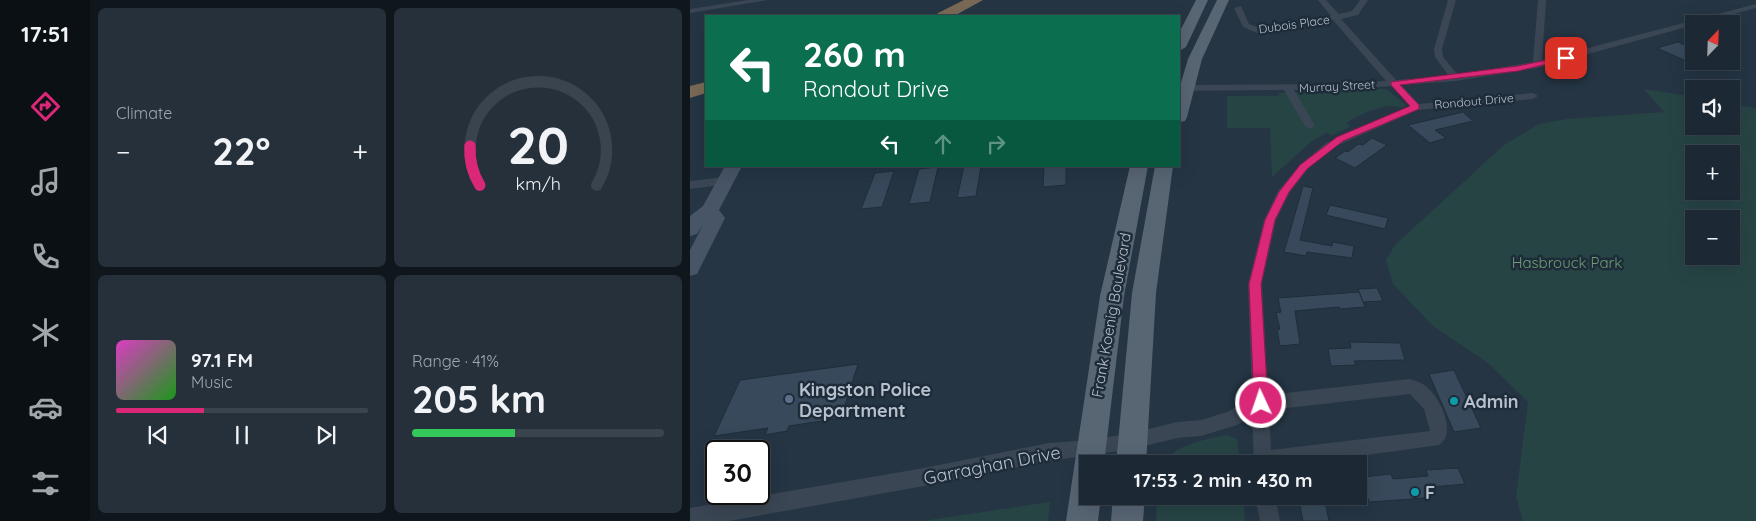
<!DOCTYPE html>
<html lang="en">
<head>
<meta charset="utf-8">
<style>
	:root { --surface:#1c2833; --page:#25303b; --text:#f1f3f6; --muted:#a0a6ac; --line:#3a444e; --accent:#db2777 }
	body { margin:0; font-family:Quicksand,sans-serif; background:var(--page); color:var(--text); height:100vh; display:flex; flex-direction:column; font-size:19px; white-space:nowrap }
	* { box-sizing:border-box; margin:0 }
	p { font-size:16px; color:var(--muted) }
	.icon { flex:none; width:28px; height:28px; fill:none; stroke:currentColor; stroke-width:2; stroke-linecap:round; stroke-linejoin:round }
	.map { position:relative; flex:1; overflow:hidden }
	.drawer { display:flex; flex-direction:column; gap:8px; padding:8px; background:#0f161c; width:600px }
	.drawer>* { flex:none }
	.banner { position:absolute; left:15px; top:15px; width:475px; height:152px; border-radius:0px; box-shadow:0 5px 20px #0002,0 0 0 1px var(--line); background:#0b6e4f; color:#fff; overflow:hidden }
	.needle { width:32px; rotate:23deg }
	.tools { position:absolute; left:995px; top:15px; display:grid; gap:10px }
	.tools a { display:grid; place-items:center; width:55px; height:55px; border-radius:0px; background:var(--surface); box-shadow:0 5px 20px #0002,0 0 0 1px var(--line); font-size:25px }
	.speed { position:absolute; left:15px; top:440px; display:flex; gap:10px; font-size:25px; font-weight:700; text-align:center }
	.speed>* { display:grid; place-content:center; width:65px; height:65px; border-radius:50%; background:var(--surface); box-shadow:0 5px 20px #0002,0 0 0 1px var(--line); line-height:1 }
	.speed .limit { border:2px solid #111; border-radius:8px; background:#fff; color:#111 }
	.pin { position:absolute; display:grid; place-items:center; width:42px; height:42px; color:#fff; margin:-21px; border-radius:10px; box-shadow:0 2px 8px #0006 }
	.me { position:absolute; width:55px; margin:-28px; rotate:357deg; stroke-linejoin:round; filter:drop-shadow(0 0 4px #0008) }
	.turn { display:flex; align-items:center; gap:18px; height:105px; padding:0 15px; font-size:22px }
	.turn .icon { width:65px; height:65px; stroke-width:2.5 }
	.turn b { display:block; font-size:35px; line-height:42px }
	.lanes { display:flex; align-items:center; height:48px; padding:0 15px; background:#0003; justify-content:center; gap:25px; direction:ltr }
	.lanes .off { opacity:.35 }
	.big { font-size:38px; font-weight:700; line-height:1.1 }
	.drawer .widget { flex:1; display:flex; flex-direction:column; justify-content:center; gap:8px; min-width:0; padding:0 18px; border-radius:8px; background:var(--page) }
	.drawer .dial { align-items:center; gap:0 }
	.dial svg { height:130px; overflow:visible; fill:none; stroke:var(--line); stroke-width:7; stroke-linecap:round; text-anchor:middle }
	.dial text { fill:var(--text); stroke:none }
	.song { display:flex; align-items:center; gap:15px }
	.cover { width:60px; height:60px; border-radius:8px; background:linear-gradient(135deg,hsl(310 70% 55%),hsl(120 70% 35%)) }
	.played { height:5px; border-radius:2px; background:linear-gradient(90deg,var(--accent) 35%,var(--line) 35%) }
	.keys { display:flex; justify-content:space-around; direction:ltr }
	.heat { display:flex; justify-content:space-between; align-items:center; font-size:28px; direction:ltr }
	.charge { height:8px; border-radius:4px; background:linear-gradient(90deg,#34c759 41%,var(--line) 0) }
	.drawer .tiles { flex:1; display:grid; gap:8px; grid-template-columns:repeat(2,1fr) }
	.trip { position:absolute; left:389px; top:455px; width:288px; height:50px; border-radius:0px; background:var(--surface); box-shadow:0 5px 20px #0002,0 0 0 1px var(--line); font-weight:700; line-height:50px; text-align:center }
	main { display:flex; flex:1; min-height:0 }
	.menu { display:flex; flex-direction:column; width:90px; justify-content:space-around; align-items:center; background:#0b1014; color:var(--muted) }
	.menu .icon { width:35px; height:35px }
	.menu .current { color:var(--accent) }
	.menu b { font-size:22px; color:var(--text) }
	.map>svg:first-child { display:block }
	.green { fill:#274445; fill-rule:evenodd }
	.building { fill:#37495a; stroke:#202d3b }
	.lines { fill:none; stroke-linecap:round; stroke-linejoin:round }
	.street { fill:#3a4653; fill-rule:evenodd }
	.secondary { fill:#475567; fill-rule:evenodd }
	.primary { fill:#586573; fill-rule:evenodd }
	.highway { fill:#7a6956; fill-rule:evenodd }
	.route { fill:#db2777; stroke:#8e194d }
	.service-dot { fill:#5c6f8a; stroke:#1e2b39; stroke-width:2 }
	.culture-dot { fill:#0f9aa8; stroke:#1e2b39; stroke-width:2 }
	.labels { text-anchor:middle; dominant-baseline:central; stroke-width:5; stroke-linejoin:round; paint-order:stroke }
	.far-street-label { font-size:12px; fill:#b7c1cd; stroke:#1e2b39 }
	.park-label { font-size:15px; fill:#6ca074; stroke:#1e2b39 }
	.street-label { font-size:15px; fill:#b7c1cd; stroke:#1e2b39 }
	.near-poi-label { font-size:18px; font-weight:bold; fill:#b7c1cd; stroke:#1e2b39; text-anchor:start }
	.near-street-label { font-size:18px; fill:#b7c1cd; stroke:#1e2b39 }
</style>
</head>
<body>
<main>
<nav class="menu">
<b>17:51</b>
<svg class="icon current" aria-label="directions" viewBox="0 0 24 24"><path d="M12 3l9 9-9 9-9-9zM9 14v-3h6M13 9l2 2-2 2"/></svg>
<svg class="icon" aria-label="music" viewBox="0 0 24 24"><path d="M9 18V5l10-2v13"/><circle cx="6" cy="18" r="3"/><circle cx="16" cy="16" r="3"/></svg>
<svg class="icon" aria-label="phone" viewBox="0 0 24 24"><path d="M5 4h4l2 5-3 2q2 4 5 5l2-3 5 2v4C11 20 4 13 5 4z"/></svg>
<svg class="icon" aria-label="climate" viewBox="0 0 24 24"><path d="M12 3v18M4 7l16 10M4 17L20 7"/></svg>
<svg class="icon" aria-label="car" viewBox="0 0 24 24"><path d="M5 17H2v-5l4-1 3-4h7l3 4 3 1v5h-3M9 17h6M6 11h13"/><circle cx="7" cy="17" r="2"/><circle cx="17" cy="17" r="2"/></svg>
<svg class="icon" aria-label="filters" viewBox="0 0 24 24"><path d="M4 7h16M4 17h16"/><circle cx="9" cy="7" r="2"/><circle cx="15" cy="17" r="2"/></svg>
</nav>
<section class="drawer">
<div class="tiles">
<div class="widget"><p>Climate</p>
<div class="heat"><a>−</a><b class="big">22°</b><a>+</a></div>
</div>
<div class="widget dial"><svg viewBox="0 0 100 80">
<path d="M14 69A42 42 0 1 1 86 69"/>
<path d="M14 69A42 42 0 0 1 8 45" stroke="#db2777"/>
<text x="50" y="56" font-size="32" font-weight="700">20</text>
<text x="50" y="72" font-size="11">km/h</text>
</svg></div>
<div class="widget">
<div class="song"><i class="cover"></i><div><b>97.1 FM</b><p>Music</p></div></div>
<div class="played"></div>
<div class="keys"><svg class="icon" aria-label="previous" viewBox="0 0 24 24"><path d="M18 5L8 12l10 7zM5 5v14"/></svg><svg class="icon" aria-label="pause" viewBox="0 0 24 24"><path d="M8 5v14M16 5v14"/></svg><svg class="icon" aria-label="next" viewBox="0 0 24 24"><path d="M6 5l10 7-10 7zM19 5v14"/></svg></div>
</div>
<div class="widget"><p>Range · 41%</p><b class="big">205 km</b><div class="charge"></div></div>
</div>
</section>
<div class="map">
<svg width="1066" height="521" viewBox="0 0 1066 521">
	<rect width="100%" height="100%" fill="#253544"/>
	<!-- green -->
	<g class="green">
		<path d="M696,89L716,105L712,108C697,101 669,115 656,123L661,126L643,135L636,133L622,141L582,177L580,128H537V96H589L588,93Z"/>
		<path d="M954,89L1004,97V126H1041V104L1066,108V521H833L826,497L838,402L798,363L743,326L703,284L696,260L705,245L814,145L849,124L877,119L974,112ZM1004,154H1041V191H1004ZM1004,219H1041V256H1004Z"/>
		<path d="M537,435L547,439L550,464H471C487,444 513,440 537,435Z"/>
		<path d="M467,496H553L555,521H466Z"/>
		<path d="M360,502L358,521H233Z"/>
	</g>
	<!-- building -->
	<g class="building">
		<path d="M988,42L1004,49V59L996,61L967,48Z"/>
		<path d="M773,112L783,121L745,130L756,138L740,143L718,125Z"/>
		<path d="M682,138L697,145L665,168L645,158L655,151L658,152L668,144L673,145Z"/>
		<path d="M274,166H291L286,196L267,198Z"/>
		<path d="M354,166H376V185L353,187Z"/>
		<path d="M248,167L240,202L219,204L229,169Z"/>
		<path d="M204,171L192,207L171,209L185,173Z"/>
		<path d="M613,186L623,188L610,240L642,246L643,242L664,246L662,258L617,252L616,256L594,252Z"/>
		<path d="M640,205L698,218L695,229L636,215Z"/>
		<path d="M687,288L693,301L673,302L668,289Z"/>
		<path d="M669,292L675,307L650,309L649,307L605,311L610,344L590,346L587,330L590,329L586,313L591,312L588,298Z"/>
		<path d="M660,342L710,343L715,360L664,361L666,365L641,366L638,349L661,348Z"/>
		<path d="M168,364L151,418L99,426L97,431L75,435L78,428L24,436L50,380Z"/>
		<path d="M764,370L791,428L764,432L739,374Z"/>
		<path d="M768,468L775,484L742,487L745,497L709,500L679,502L672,477L701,474L703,479L738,476L736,470Z"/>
		<path d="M608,496H634L639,521H613Z"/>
	</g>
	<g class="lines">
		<!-- street -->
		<g class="street">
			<path d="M58,0H78L0,13V9Z"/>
			<path d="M628,0H636L649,14L662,11L670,0H678L668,15L651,19L706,80L759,76L745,57L744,49L758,0H766L752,49L753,57L768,75L843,62L848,0H856L852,60L1066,4V8L847,68L766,81L711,85L729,104L843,93L848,96L843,99L728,110L644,147L618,169L600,192L586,220L572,284L578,395L720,379C726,381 733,383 738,388C751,400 767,433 749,445L612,464H564L562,416L547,425L511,436L487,438L443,449L359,461L234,486L39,521H0V508L234,468L359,443L400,440L443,433L487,422L511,420L537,412L562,399L558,284L574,220L588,191L610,165L636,143L720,106L701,86L653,90H604L625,126L620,129L615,126L594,90L489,91V85L653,84L696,81L643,20L567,33L553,27L544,8L551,6L559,24L567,27L641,16ZM720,394L734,409L740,431L581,450L579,410Z"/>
			<path d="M35,177L41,181L39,184L0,189V181Z"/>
			<path d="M565,496H585L590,521H570Z"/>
		</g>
		<!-- secondary -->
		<path class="secondary" d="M35,166H52L29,210L35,218L7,274L0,276V250L13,225L7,234L0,236V216L13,206Z"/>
		<!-- primary -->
		<g class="primary">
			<path d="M506,0H518L496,47L489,51V33Z"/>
			<path d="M527,0H539L512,59L497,117L495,121L489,122V89L498,59Z"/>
			<path d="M440,166H458L434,296L414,464H398V496H411L408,521H376L410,296Z"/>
			<path d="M465,166H483L466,293L456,464H426L442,293Z"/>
			<path d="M423,496H455L453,521H421Z"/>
		</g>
		<!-- highway -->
		<g class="highway">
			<path d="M274,0H293L264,16H245L248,13Z"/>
			<path d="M16,82V93L0,98V86Z"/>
		</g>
	</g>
	<!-- route -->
	<path class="route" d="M876,56L880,58L879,59L828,71L710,85L729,105V109L653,141L617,169L599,192L585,220L571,284L578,403L576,407L571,409L566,407L564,403L559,284L575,220L589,192L610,165L647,137L720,106L701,85V82L828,66Z"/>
	<!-- markers -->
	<circle class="service-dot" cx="99" cy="399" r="5"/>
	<g class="culture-dot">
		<circle cx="764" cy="401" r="5"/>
		<circle cx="725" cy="492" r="5"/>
	</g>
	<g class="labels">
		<!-- far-street labels -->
		<g class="far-street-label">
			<text transform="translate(604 24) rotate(-8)">Dubois Place</text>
			<text transform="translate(647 86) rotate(-3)">Murray Street</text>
			<text transform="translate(784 101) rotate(-5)">Rondout Drive</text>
		</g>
		<!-- park labels -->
		<g class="park-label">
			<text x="877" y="262">Hasbrouck Park</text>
		</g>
		<!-- street labels -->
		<g class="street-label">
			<text transform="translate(421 315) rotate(-80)">Frank Koenig Boulevard</text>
		</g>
		<!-- near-poi labels -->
		<g class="near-poi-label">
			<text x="109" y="389">Kingston Police<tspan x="109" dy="21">Department</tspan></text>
			<text x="774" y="401">Admin</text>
			<text x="735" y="492">F</text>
		</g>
		<!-- near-street labels -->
		<g class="near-street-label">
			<text transform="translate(302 465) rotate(-11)">Garraghan Drive</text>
		</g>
	</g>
</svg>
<div class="tools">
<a><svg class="needle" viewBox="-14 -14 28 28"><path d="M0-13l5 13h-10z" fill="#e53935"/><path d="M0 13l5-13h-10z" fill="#a0a6ac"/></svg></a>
<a><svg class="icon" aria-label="sound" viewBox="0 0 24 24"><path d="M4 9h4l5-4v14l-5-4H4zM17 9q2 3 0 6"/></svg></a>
<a>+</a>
<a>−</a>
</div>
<div class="speed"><div class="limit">30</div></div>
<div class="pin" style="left:876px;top:58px;background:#d93025"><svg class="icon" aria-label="arrive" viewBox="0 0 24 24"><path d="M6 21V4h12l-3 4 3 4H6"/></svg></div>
<svg class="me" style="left:571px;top:403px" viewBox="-20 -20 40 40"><circle r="17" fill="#db2777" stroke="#fff" stroke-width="3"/><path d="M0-11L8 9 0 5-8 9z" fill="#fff"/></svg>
<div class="trip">17:53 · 2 min · 430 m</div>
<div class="banner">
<div class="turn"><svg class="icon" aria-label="left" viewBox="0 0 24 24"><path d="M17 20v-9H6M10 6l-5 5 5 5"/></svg><div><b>260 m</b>Rondout Drive</div></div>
<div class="lanes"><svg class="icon" aria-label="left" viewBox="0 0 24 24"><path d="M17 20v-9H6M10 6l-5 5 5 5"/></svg><svg class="icon off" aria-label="ahead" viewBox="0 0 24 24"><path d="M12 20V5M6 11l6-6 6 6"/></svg><svg class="icon off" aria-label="right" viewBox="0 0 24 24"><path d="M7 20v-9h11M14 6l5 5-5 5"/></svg></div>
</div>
</div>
</main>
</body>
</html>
